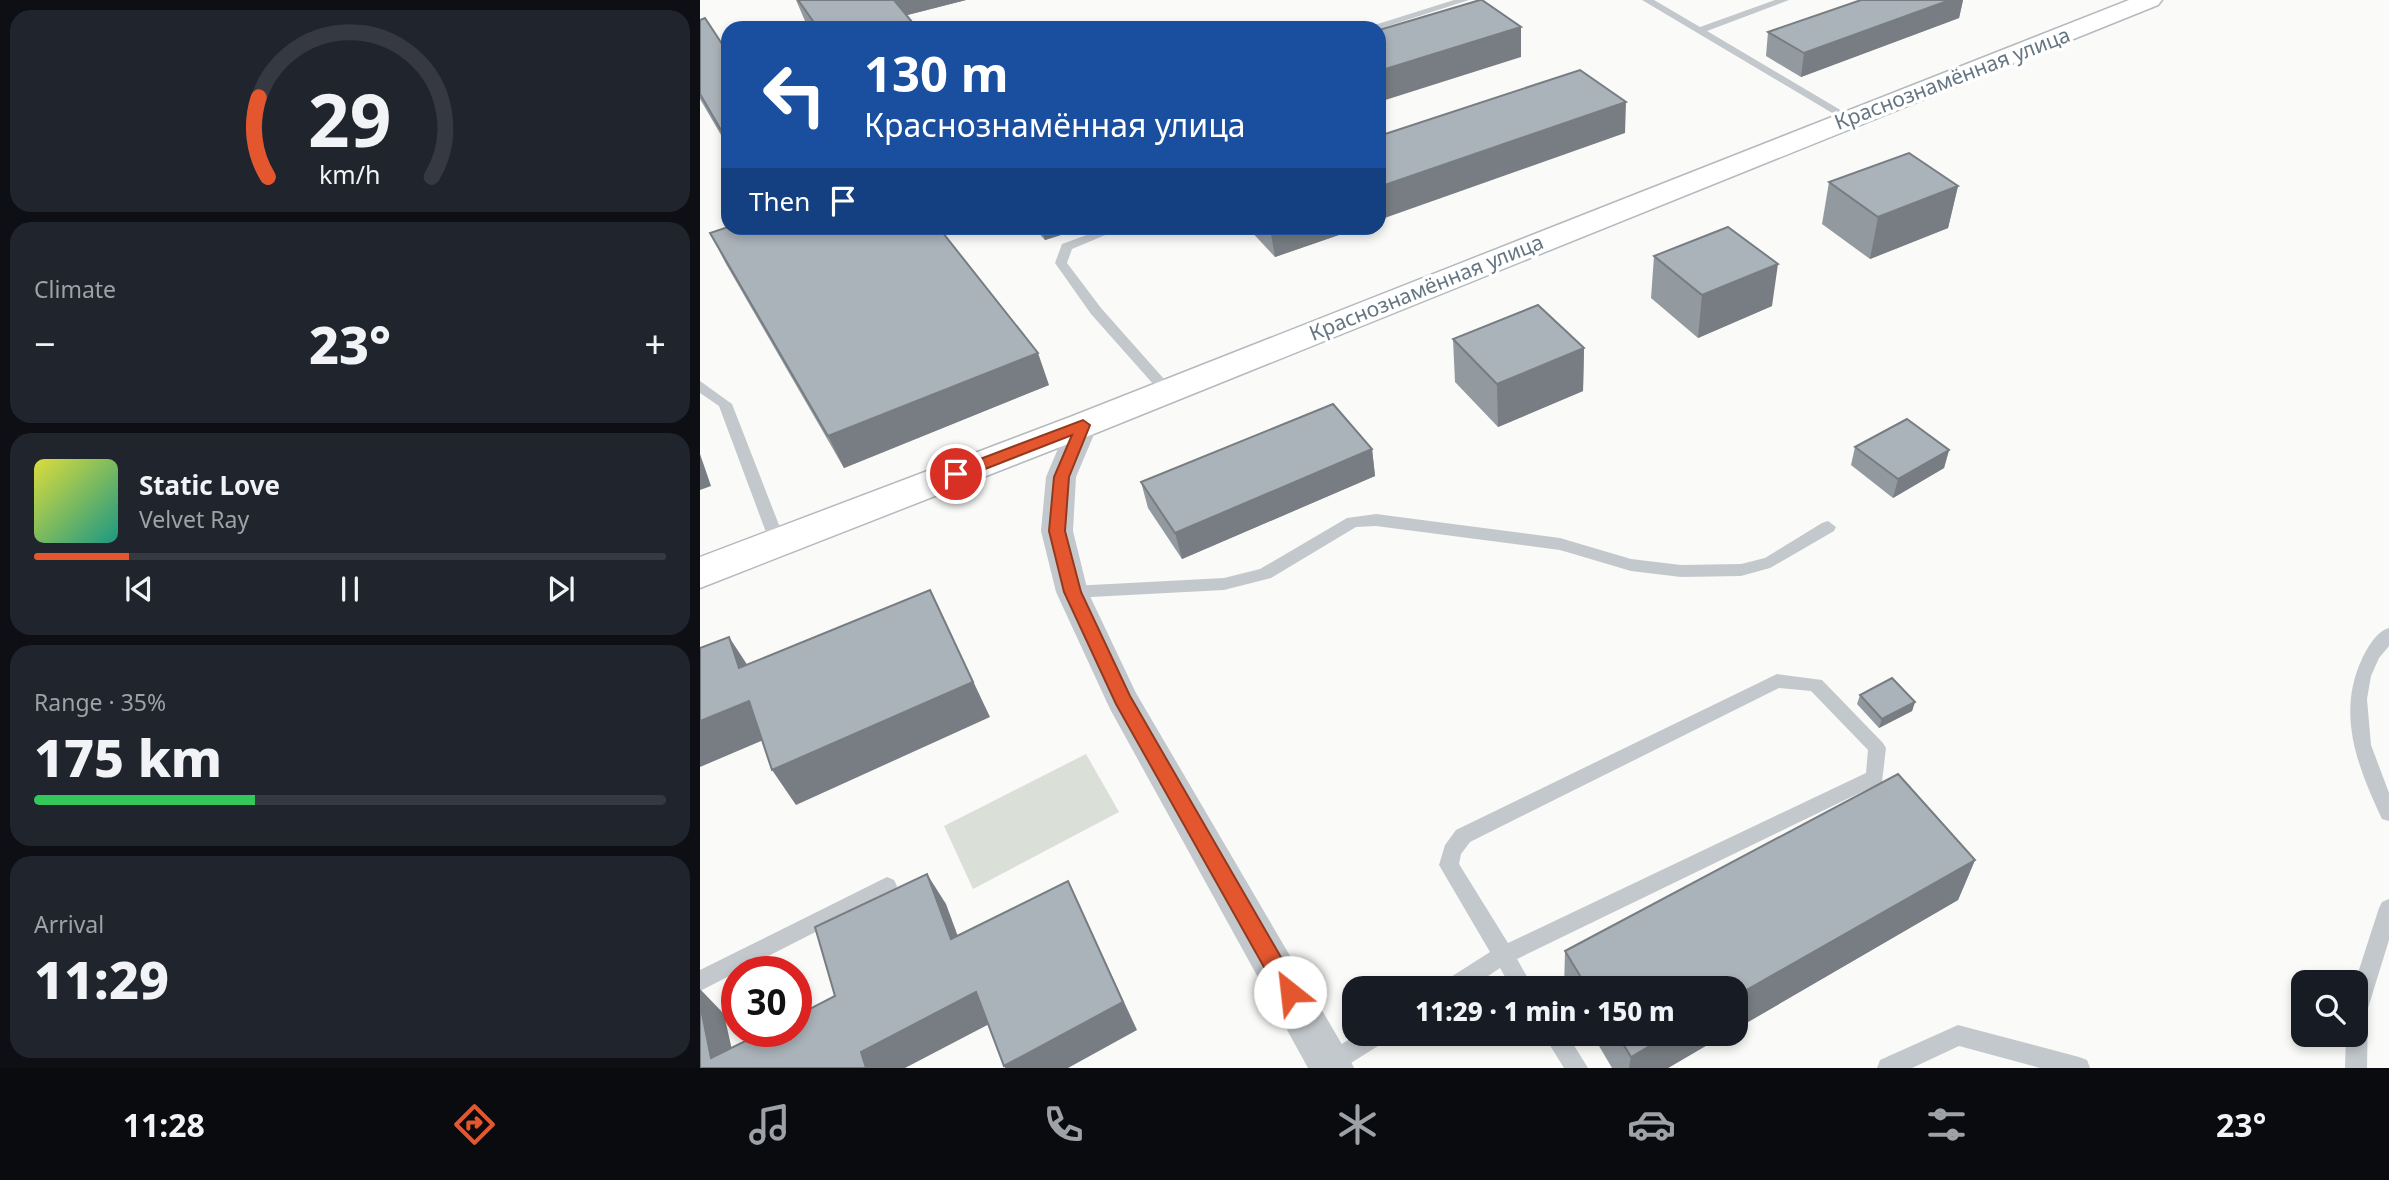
<!DOCTYPE html>
<html lang="en">
<head>
<meta charset="utf-8">
<style>
	:root { --surface:#171b24; --page:#20242c; --text:#f1f3f6; --muted:#9ea1a6; --line:#363941; --accent:#e4572e }
	body { margin:0; font-family:"Noto Sans",sans-serif; background:var(--page); color:var(--text); height:100vh; display:flex; flex-direction:column; font-size:26px; white-space:nowrap }
	* { box-sizing:border-box; margin:0 }
	p { font-size:23px; color:var(--muted) }
	.icon { flex:none; width:38px; height:38px; fill:none; stroke:currentColor; stroke-width:2; stroke-linecap:round; stroke-linejoin:round }
	.map { position:relative; flex:1; overflow:hidden }
	.panel { display:flex; flex-direction:column; gap:10px; padding:10px; background:#0d0f14; width:700px }
	.panel>* { flex:none }
	.banner { position:absolute; left:21px; top:21px; width:665px; height:214px; border-radius:21px; box-shadow:0 4px 10px #0003; background:#1a4fa0; color:#fff; overflow:hidden }
	.tools { position:absolute; left:1591px; top:970px; display:grid; gap:14px }
	.tools a { display:grid; place-items:center; width:77px; height:77px; border-radius:14px; background:var(--surface); box-shadow:0 4px 10px #0003; font-size:35px }
	.speed { position:absolute; left:21px; top:956px; display:flex; gap:14px; font-size:35px; font-weight:700; text-align:center }
	.speed>* { display:grid; place-content:center; width:91px; height:91px; border-radius:50%; background:var(--surface); box-shadow:0 4px 10px #0003; line-height:1 }
	.speed .limit { border:10px solid #d22; background:#fff; color:#111 }
	.pin { position:absolute; display:grid; place-items:center; width:60px; height:60px; color:#fff; margin:-30px; border:4px solid #fff; border-radius:50%; box-shadow:0 2px 7px #0007 }
	.me { position:absolute; width:77px; margin:-38px; rotate:331deg; stroke-linejoin:round; filter:drop-shadow(0 0 5px #0008) }
	.turn { display:flex; align-items:center; gap:24px; height:147px; padding:0 28px; font-size:32px }
	.turn .icon { width:91px; height:91px; stroke-width:2.5 }
	.turn b { display:block; font-size:49px; line-height:60px }
	.then { display:flex; align-items:center; height:66px; padding:0 28px; background:#0003; gap:14px; font-size:26px }
	.big { font-size:52px; font-weight:800; line-height:1.1 }
	.panel .widget { flex:1; display:flex; flex-direction:column; justify-content:center; gap:10px; min-width:0; padding:0 24px; border-radius:21px; background:var(--page) }
	.panel .dial { align-items:center; gap:0 }
	.dial svg { height:182px; overflow:visible; fill:none; stroke:var(--line); stroke-width:7; stroke-linecap:round; text-anchor:middle }
	.dial text { fill:var(--text); stroke:none }
	.song { display:flex; align-items:center; gap:21px }
	.cover { width:84px; height:84px; border-radius:10px; background:linear-gradient(135deg,hsl(60 70% 55%),hsl(170 70% 35%)) }
	.played { height:7px; border-radius:4px; background:linear-gradient(90deg,var(--accent) 15%,var(--line) 15%) }
	.keys { display:flex; justify-content:space-around; direction:ltr }
	.heat { display:flex; justify-content:space-between; align-items:center; font-size:38px; direction:ltr }
	.charge { height:10px; border-radius:5px; background:linear-gradient(90deg,#34c759 35%,var(--line) 0) }
	.trip { position:absolute; left:642px; top:976px; width:406px; height:70px; border-radius:21px; background:var(--surface); box-shadow:0 4px 10px #0003; font-weight:800; line-height:70px; text-align:center }
	.dock { display:flex; height:112px; justify-content:space-around; align-items:center; background:#090b0e; color:var(--muted) }
	.dock .icon { width:49px; height:49px }
	.dock .on { color:var(--accent) }
	.dock b { font-size:32px; color:var(--text) }
	main { display:flex; flex:1; min-height:0 }
	.map>svg:first-child { display:block }
	.green { fill:#dadfd7 }
	.lines { fill:none; stroke-linecap:round; stroke-linejoin:round }
	.primary-casing { stroke:#b5babe; stroke-width:3 }
	.lane { fill:#c3c8cc; fill-rule:evenodd }
	.street { fill:#c3c8cc; fill-rule:evenodd }
	.primary { fill:#fff; fill-rule:evenodd }
	.wall { fill:#929a9f }
	.shaded-wall { fill:#777d82 }
	.building { fill:#aab3b9; stroke:#777d82; stroke-width:2 }
	.route { fill:#e4572e; stroke:#94391e; stroke-width:2 }
	.labels { text-anchor:middle; dominant-baseline:central; stroke-width:7; stroke-linejoin:round; paint-order:stroke }
	.street-label { font-size:21px; fill:#657683; stroke:#fff }
</style>
</head>
<body>
<main>
<section class="panel">
<div class="widget dial"><svg viewBox="0 0 100 80">
<path d="M14 69A42 42 0 1 1 86 69"/>
<path d="M14 69A42 42 0 0 1 10 34" stroke="#e4572e"/>
<text x="50" y="56" font-size="32" font-weight="700">29</text>
<text x="50" y="72" font-size="11">km/h</text>
</svg></div>
<div class="widget"><p>Climate</p>
<div class="heat"><a>−</a><b class="big">23°</b><a>+</a></div>
</div>
<div class="widget">
<div class="song"><i class="cover"></i><div><b>Static Love</b><p>Velvet Ray</p></div></div>
<div class="played"></div>
<div class="keys"><svg class="icon" aria-label="previous" viewBox="0 0 24 24"><path d="M18 5L8 12l10 7zM5 5v14"/></svg><svg class="icon" aria-label="pause" viewBox="0 0 24 24"><path d="M8 5v14M16 5v14"/></svg><svg class="icon" aria-label="next" viewBox="0 0 24 24"><path d="M6 5l10 7-10 7zM19 5v14"/></svg></div>
</div>
<div class="widget"><p>Range · 35%</p><b class="big">175 km</b><div class="charge"></div></div>
<div class="widget"><p>Arrival</p><b class="big">11:29</b></div>
</section>
<div class="map">
<svg width="1689" height="1068" viewBox="0 0 1689 1068">
	<rect width="100%" height="100%" fill="#fafaf8"/>
	<!-- green -->
	<path class="green" d="M386,754L419,812L273,889L244,826Z"/>
	<g class="lines">
		<!-- primary casing -->
		<g class="primary-casing">
			<path id="primary" d="M1429,0H1462L1458,5L396,433L0,588V557L370,417Z"/>
		</g>
		<!-- lane -->
		<g class="lane">
			<path d="M754,0H769L679,29L665,28Z"/>
			<path d="M942,0H954L1000,27L1075,0H1089L1007,31L1154,118L1144,120Z"/>
			<path d="M406,228H422L372,249L367,263L401,308L472,388L474,391L472,394H462L391,314L355,263L362,244Z"/>
			<path d="M0,381L32,404L86,543L84,547H72L70,543L19,406L0,393Z"/>
			<path d="M676,514L860,538L931,559L981,565L1041,564L1065,558L1122,523L1128,521L1136,527L1134,531L1070,568L1041,576L981,577L931,571L860,550L676,526L656,527L571,578L524,590L372,598L366,596L364,592L366,588L372,586L524,578L560,569L647,518Z"/>
			<path d="M1689,628V646L1679,658L1671,676L1667,699L1671,745L1689,793V821L1682,819C1658,768 1636,714 1662,659C1667,648 1677,631 1689,628Z"/>
			<path d="M1077,674L1122,680L1183,743L1186,748L1182,782L817,959L834,989H812L800,968L769,989H740L743,982L790,952L739,865L745,845L756,830ZM1079,688L1111,691L1168,750L1166,773L808,943L759,864L761,854L770,842Z"/>
			<path d="M187,877L194,880L197,886L194,892L0,991V970Z"/>
			<path d="M1689,899V940L1668,1008L1667,1068H1645L1646,1034H1656L1655,982L1679,908L1682,902Z"/>
			<path d="M1258,1025L1379,1057L1387,1060L1390,1068H1340L1259,1046L1212,1068H1177L1180,1060Z"/>
			<path d="M658,1034H689L686,1041L643,1068H621L619,1064L622,1056Z"/>
			<path d="M843,1034H867L888,1068H864Z"/>
		</g>
		<!-- street -->
		<path class="street" d="M383,415L393,418L398,425L376,477L373,531L388,592L436,693L647,1053L654,1068H608L410,709L356,592L341,531L346,477L368,425L373,418Z"/>
		<!-- primary -->
		<use href="#primary" class="primary"/>
	</g>
	<!-- wall -->
	<g class="wall">
		<path d="M96,0H266L207,15L217,28H110L105,21Z"/>
		<path d="M1161,0H1263L1259,18L1101,77L1066,56L1068,32Z"/>
		<path d="M0,20L28,53V147L0,99Z"/>
		<path d="M1129,182L1258,186L1248,228L1170,259L1122,224Z"/>
		<path d="M334,228H383L345,240Z"/>
		<path d="M548,228H659L575,257Z"/>
		<path d="M10,233L349,385L144,468L26,264Z"/>
		<path d="M954,256L1072,306L998,338L951,298Z"/>
		<path d="M753,339L884,348L883,391L798,427L755,382Z"/>
		<path d="M1155,447L1249,450L1244,468L1193,498L1151,465Z"/>
		<path d="M672,449L675,476L482,559L448,508L441,482Z"/>
		<path d="M1160,695L1215,702L1212,711L1179,728L1157,704Z"/>
		<path d="M1275,860L1258,900L1036,1029V989H864L865,951Z"/>
		<path d="M892,1034H1026L968,1068H912Z"/>
	</g>
	<!-- shaded-wall -->
	<g class="shaded-wall">
		<path d="M190,0H266L196,18Z"/>
		<path d="M1250,0H1263L1259,18L1101,77L1104,53Z"/>
		<path d="M821,27V57L679,102V71Z"/>
		<path d="M926,102L925,133L679,220V187Z"/>
		<path d="M1258,186L1248,228L1170,259L1178,217Z"/>
		<path d="M341,228H383L345,240Z"/>
		<path d="M570,228H659L575,257Z"/>
		<path d="M1078,264L1072,306L998,338L1002,295Z"/>
		<path d="M884,348L883,391L798,427L797,384Z"/>
		<path d="M338,353L349,385L144,468L128,436Z"/>
		<path d="M672,449L675,476L482,559L475,533Z"/>
		<path d="M1249,450L1244,468L1193,498L1198,479Z"/>
		<path d="M0,454L11,486L0,490Z"/>
		<path d="M230,590L290,717L96,805L72,770Z"/>
		<path d="M29,637L52,672L39,668Z"/>
		<path d="M49,701L73,736L0,767V721Z"/>
		<path d="M1215,702L1212,711L1179,728L1182,719Z"/>
		<path d="M1275,860L1258,900L1036,1029V996Z"/>
		<path d="M227,874L246,904L270,969L251,939Z"/>
		<path d="M368,881L437,1030L368,1068H305L304,1066Z"/>
		<path d="M0,989L24,1014L36,1068L11,1058L0,1004Z"/>
		<path d="M276,992L295,1021L205,1068H166L161,1052Z"/>
		<path d="M970,1034H1026L968,1068H929L931,1057Z"/>
	</g>
	<!-- building -->
	<g class="building">
		<path d="M98,0H194L217,28H118Z"/>
		<path d="M780,0H782L821,27L679,71V30Z"/>
		<path d="M1161,0H1250L1104,53L1068,32Z"/>
		<path d="M5,18L28,53V142L0,94V20Z"/>
		<path d="M880,70L926,102L679,187V136Z"/>
		<path d="M1209,153L1258,186L1178,217L1129,182Z"/>
		<path d="M28,227L239,228L338,353L128,436L10,233Z"/>
		<path d="M1028,227L1078,264L1002,295L954,256Z"/>
		<path d="M838,305L884,348L797,384L753,339Z"/>
		<path d="M633,404L672,449L475,533L441,482Z"/>
		<path d="M1207,419L1249,450L1198,479L1155,447Z"/>
		<path d="M230,590L273,682L72,770L49,701L0,721V648L29,637L39,668Z"/>
		<path d="M1192,678L1215,702L1182,719L1160,695Z"/>
		<path d="M1198,774L1275,860L1036,996V989H888L865,951Z"/>
		<path d="M227,874L251,939L368,881L423,1002L304,1066L276,992L161,1052L166,1068H0V1004L11,1058L66,1031H96V1016L135,996L115,927Z"/>
		<path d="M917,1034H970L931,1057Z"/>
	</g>
	<!-- route -->
	<path class="route" d="M383,420L390,425L369,477L365,531L381,592L430,696L597,985L600,992L597,999L590,1002L582,999L416,704L364,592L349,531L354,477L372,435L262,478L256,479L249,474L251,470Z"/>
	<g class="labels">
		<!-- street labels -->
		<g class="street-label">
			<text transform="translate(1252 78) rotate(-21)">Краснознамённая улица</text>
			<text transform="translate(726 287) rotate(-22)">Краснознамённая улица</text>
		</g>
	</g>
</svg>
<div class="tools">
<a><svg class="icon" aria-label="search" viewBox="0 0 24 24"><circle cx="10" cy="10" r="6"/><path d="M15 15l6 6"/></svg></a>
</div>
<div class="speed"><div class="limit">30</div></div>
<div class="pin" style="left:256px;top:474px;background:#d93025"><svg class="icon" aria-label="arrive" viewBox="0 0 24 24"><path d="M6 21V4h12l-3 4 3 4H6"/></svg></div>
<svg class="me" style="left:590px;top:992px" viewBox="-20 -20 40 40"><circle r="19" fill="#fff"/><path d="M0-13L10 11 0 6-10 11z" fill="#e4572e"/></svg>
<div class="trip">11:29 · 1 min · 150 m</div>
<div class="banner">
<div class="turn"><svg class="icon" aria-label="left" viewBox="0 0 24 24"><path d="M17 20v-9H6M10 6l-5 5 5 5"/></svg><div><b>130 m</b>Краснознамённая улица</div></div>
<div class="then">Then<svg class="icon" aria-label="arrive" viewBox="0 0 24 24"><path d="M6 21V4h12l-3 4 3 4H6"/></svg></div>
</div>
</div>
</main>
<nav class="dock">
<b>11:28</b>
<svg class="icon on" aria-label="directions" viewBox="0 0 24 24"><path d="M12 3l9 9-9 9-9-9zM9 14v-3h6M13 9l2 2-2 2"/></svg>
<svg class="icon" aria-label="music" viewBox="0 0 24 24"><path d="M9 18V5l10-2v13"/><circle cx="6" cy="18" r="3"/><circle cx="16" cy="16" r="3"/></svg>
<svg class="icon" aria-label="phone" viewBox="0 0 24 24"><path d="M5 4h4l2 5-3 2q2 4 5 5l2-3 5 2v4C11 20 4 13 5 4z"/></svg>
<svg class="icon" aria-label="climate" viewBox="0 0 24 24"><path d="M12 3v18M4 7l16 10M4 17L20 7"/></svg>
<svg class="icon" aria-label="car" viewBox="0 0 24 24"><path d="M5 17H2v-5l4-1 3-4h7l3 4 3 1v5h-3M9 17h6M6 11h13"/><circle cx="7" cy="17" r="2"/><circle cx="17" cy="17" r="2"/></svg>
<svg class="icon" aria-label="filters" viewBox="0 0 24 24"><path d="M4 7h16M4 17h16"/><circle cx="9" cy="7" r="2"/><circle cx="15" cy="17" r="2"/></svg>
<b>23°</b>
</nav>
</body>
</html>
